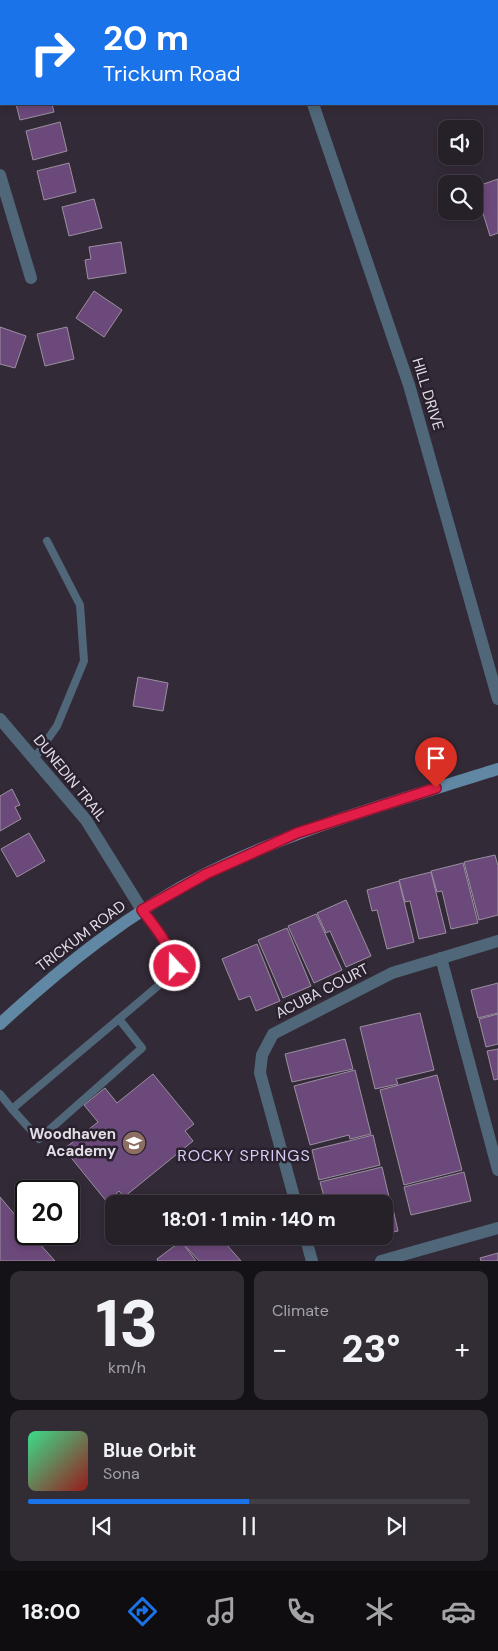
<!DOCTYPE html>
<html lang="en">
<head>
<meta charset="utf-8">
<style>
	:root { --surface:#262029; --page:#322d35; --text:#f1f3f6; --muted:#a4a3a8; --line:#423e46; --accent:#1a73e8 }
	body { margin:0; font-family:"DM Sans",sans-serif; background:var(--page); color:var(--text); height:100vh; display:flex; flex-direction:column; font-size:19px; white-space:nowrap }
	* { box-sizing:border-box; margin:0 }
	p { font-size:16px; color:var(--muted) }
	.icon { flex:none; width:28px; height:28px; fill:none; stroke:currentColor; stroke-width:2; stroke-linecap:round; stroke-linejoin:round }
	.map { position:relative; height:1261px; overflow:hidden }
	.details { display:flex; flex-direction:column; gap:10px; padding:10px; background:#151217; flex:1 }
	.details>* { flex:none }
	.hud { position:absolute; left:0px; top:0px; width:499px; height:105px; box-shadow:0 2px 8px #0003,0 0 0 1px var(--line); background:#1a73e8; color:#fff; overflow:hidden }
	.buttons { position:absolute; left:438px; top:120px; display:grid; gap:10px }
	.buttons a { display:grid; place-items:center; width:45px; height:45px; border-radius:10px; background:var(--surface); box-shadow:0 2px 8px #0003,0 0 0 1px var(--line); font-size:25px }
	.speed { position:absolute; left:15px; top:1180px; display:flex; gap:10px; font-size:25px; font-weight:700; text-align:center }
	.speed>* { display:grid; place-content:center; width:65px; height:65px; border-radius:50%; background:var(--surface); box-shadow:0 2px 8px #0003,0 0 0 1px var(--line); line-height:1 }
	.speed .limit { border:2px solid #111; border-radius:8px; background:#fff; color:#111 }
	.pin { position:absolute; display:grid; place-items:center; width:42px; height:42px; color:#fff; margin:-51px -21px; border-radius:50% 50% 50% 0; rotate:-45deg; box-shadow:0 0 5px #0007 }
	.pin .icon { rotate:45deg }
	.me { position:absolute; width:55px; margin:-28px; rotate:339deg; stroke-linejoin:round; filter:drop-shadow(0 0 4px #0008) }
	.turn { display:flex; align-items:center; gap:18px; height:105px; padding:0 20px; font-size:22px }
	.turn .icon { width:65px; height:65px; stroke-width:2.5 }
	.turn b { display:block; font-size:35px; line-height:42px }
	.big { font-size:38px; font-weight:800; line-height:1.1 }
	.details .tile { flex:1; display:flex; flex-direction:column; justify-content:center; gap:8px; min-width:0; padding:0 18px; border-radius:10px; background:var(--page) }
	.details .dial { align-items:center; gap:0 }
	.dial b { font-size:65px; line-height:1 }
	.song { display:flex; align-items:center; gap:15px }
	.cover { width:60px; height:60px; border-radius:8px; background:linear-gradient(135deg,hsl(150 70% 55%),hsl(0 70% 35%)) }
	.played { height:5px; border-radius:2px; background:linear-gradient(90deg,var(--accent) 50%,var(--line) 50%) }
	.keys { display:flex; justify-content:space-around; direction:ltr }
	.heat { display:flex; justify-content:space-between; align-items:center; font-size:28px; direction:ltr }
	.details .tiles { flex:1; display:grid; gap:10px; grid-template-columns:1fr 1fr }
	.tile:last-child { grid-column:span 2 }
	.trip { position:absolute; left:105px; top:1195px; width:288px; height:50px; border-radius:10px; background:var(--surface); box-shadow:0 2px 8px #0003,0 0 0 1px var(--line); font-weight:800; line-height:50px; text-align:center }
	.menu { display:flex; height:80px; justify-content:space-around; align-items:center; background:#0f0d10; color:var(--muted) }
	.menu .icon { width:35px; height:35px }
	.menu .active { color:var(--accent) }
	.menu b { font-size:22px; color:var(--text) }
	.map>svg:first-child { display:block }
	.building { fill:#6c497b; stroke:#9a909f }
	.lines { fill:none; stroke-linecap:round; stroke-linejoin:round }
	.lane { stroke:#4f6779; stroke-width:8 }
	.street { stroke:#4f6779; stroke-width:12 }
	.secondary { stroke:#6087a3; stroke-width:12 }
	.route-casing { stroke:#92132f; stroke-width:12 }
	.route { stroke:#e11d48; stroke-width:9 }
	.labels { text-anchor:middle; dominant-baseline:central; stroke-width:5; stroke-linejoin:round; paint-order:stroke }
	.street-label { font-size:15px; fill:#e3dde6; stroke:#29212d }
	.poi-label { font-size:15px; font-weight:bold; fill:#e3dde6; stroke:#29212d; text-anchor:end }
	.neighbourhood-label { font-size:16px; letter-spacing:1px; fill:#d8ccf7; stroke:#29212d }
</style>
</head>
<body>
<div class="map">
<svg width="498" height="1261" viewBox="0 0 498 1261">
	<rect width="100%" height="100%" fill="#332a37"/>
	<!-- building -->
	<g class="building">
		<path d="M16,104H52L54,112L20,120Z"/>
		<path d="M60,122L67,151L33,160L26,131Z"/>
		<path d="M69,163L76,192L44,200L37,171Z"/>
		<path d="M498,179V233L490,236L475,187Z"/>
		<path d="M94,199L102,228L69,236L62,207Z"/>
		<path d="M121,242L126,273L88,279L85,260L91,259L89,247Z"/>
		<path d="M94,291L122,310L104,337L76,318Z"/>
		<path d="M0,327L26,336L15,368L0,364Z"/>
		<path d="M67,327L74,359L45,366L37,334Z"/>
		<path d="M138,677L168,683L163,711L133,706Z"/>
		<path d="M12,789L20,805L15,807L21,819L0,831V796Z"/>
		<path d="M29,833L45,861L17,877L1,849Z"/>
		<path d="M495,855L498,866V915L479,920L464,862Z"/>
		<path d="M463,863L478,923L451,929L442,891L437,892L431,871Z"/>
		<path d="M431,872L446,933L419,939L410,901L405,902L399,880Z"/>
		<path d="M399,881L414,942L387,949L377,910L372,911L367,890Z"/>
		<path d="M346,900L371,956L346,967L330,931L326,933L317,913Z"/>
		<path d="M316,914L342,970L314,983L288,926Z"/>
		<path d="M287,928L311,986L283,998L258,940Z"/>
		<path d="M257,944L280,1001L256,1011L250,996L239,1000L222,959Z"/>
		<path d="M498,983V1013L478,1018L471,990Z"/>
		<path d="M420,1013L434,1070L396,1079L398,1084L375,1089L360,1027Z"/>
		<path d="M498,1014V1044L486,1047L479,1019Z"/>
		<path d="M345,1039L353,1069L292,1082L285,1054Z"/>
		<path d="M498,1049V1079L494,1080L487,1051Z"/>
		<path d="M355,1070L371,1134L350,1139L349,1135L310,1145L294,1086Z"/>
		<path d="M153,1074L194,1124L185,1131L193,1141L124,1197L119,1191L107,1202L64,1149L98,1122L84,1105L105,1088L117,1103Z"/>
		<path d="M437,1075L462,1170L404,1185L380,1090Z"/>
		<path d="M373,1135L380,1165L319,1180L312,1150Z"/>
		<path d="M382,1167L389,1197L360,1204H326L320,1182Z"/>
		<path d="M464,1172L471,1201L411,1215L404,1187Z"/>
		<path d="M0,1197L26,1228V1234H31L55,1261H0Z"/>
		<path d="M391,1200L398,1231L384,1234V1204H373Z"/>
		<path d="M182,1236H219L241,1261H199L179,1239Z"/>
		<path d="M335,1236H358L337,1241Z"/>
		<path d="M181,1241L196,1261H158L157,1259Z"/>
		<path d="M498,1253V1261H481L480,1258Z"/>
	</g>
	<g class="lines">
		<!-- lane -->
		<g class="lane">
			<path d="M34,759L57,726L84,661L80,605L47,541"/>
			<path d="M0,1094L12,1109L171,975C181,951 156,928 142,910"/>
			<path d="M12,1109L39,1139L142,1048L119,1019"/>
		</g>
		<!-- street -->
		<g class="street">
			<path d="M313,104L409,385L498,699"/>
			<path d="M0,175L31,278"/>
			<path d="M0,719L86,820L142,910"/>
			<path d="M441,958L498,1170"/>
			<path d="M296,1204L260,1073L262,1055L273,1034L392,973L498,941"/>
			<path d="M305,1236L312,1261"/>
			<path d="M381,1261L498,1228"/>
		</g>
		<!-- secondary -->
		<path class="secondary" d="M0,1024C63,966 130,912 207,873C300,827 400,800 498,769"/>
	</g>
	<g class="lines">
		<!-- route casing -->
		<g class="route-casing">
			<path id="route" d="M175,966C169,944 156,928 142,910L206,874L297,833L436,788"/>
		</g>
		<!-- route -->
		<use href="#route" class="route"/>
	</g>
	<!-- icons -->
	<defs>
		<g id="school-disc" transform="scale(1.25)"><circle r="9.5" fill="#8d6e63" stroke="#29212d"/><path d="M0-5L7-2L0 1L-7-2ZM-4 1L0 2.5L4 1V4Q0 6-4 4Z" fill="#fff"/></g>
	</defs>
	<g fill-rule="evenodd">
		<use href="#school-disc" x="134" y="1143"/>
	</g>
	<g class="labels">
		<!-- street labels -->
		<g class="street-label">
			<text transform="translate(428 394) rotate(73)">HILL DRIVE</text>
			<text transform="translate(70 778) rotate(51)">DUNEDIN TRAIL</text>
			<text transform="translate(81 936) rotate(-37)">TRICKUM ROAD</text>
			<text transform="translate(322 991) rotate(-27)">ACUBA COURT</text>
		</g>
		<!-- poi labels -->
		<g class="poi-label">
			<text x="116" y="1134">Woodhaven<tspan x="116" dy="17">Academy</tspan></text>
		</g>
		<!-- neighbourhood labels -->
		<g class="neighbourhood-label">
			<text x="244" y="1155">ROCKY SPRINGS</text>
		</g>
	</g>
</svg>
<div class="buttons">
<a><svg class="icon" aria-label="sound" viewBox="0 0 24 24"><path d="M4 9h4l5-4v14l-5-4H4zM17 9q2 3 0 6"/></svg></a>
<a><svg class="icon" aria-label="search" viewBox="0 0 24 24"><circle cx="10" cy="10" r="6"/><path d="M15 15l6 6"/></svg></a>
</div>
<div class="speed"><div class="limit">20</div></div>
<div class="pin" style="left:436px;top:788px;background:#d93025"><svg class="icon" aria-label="arrive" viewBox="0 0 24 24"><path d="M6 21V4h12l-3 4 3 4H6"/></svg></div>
<svg class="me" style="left:175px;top:966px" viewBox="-20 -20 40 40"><circle r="17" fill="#e11d48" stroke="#fff" stroke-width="3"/><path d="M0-11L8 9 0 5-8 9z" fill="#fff"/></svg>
<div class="trip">18:01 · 1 min · 140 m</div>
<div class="hud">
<div class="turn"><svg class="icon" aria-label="right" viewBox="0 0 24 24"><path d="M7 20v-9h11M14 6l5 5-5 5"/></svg><div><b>20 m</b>Trickum Road</div></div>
</div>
</div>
<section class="details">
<div class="tiles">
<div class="tile dial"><b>13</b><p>km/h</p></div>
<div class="tile"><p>Climate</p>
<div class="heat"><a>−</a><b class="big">23°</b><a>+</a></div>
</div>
<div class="tile">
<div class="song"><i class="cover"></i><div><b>Blue Orbit</b><p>Sona</p></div></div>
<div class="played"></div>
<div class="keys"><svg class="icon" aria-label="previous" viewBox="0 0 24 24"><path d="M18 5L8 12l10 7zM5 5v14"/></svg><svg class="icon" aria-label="pause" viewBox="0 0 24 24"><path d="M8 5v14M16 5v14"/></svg><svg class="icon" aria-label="next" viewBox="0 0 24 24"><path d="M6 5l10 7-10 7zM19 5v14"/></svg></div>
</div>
</div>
</section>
<nav class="menu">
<b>18:00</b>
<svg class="icon active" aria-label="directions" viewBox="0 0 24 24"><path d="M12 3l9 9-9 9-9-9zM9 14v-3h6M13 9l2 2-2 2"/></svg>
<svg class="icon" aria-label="music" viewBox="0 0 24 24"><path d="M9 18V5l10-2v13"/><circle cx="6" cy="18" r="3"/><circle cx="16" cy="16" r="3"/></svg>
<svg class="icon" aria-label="phone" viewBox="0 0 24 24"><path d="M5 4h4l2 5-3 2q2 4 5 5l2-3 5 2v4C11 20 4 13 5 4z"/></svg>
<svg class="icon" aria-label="climate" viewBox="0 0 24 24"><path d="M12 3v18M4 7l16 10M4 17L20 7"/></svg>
<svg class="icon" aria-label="car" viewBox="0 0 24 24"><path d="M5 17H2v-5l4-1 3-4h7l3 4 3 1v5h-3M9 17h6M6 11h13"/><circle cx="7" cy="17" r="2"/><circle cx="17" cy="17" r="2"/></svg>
</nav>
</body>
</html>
